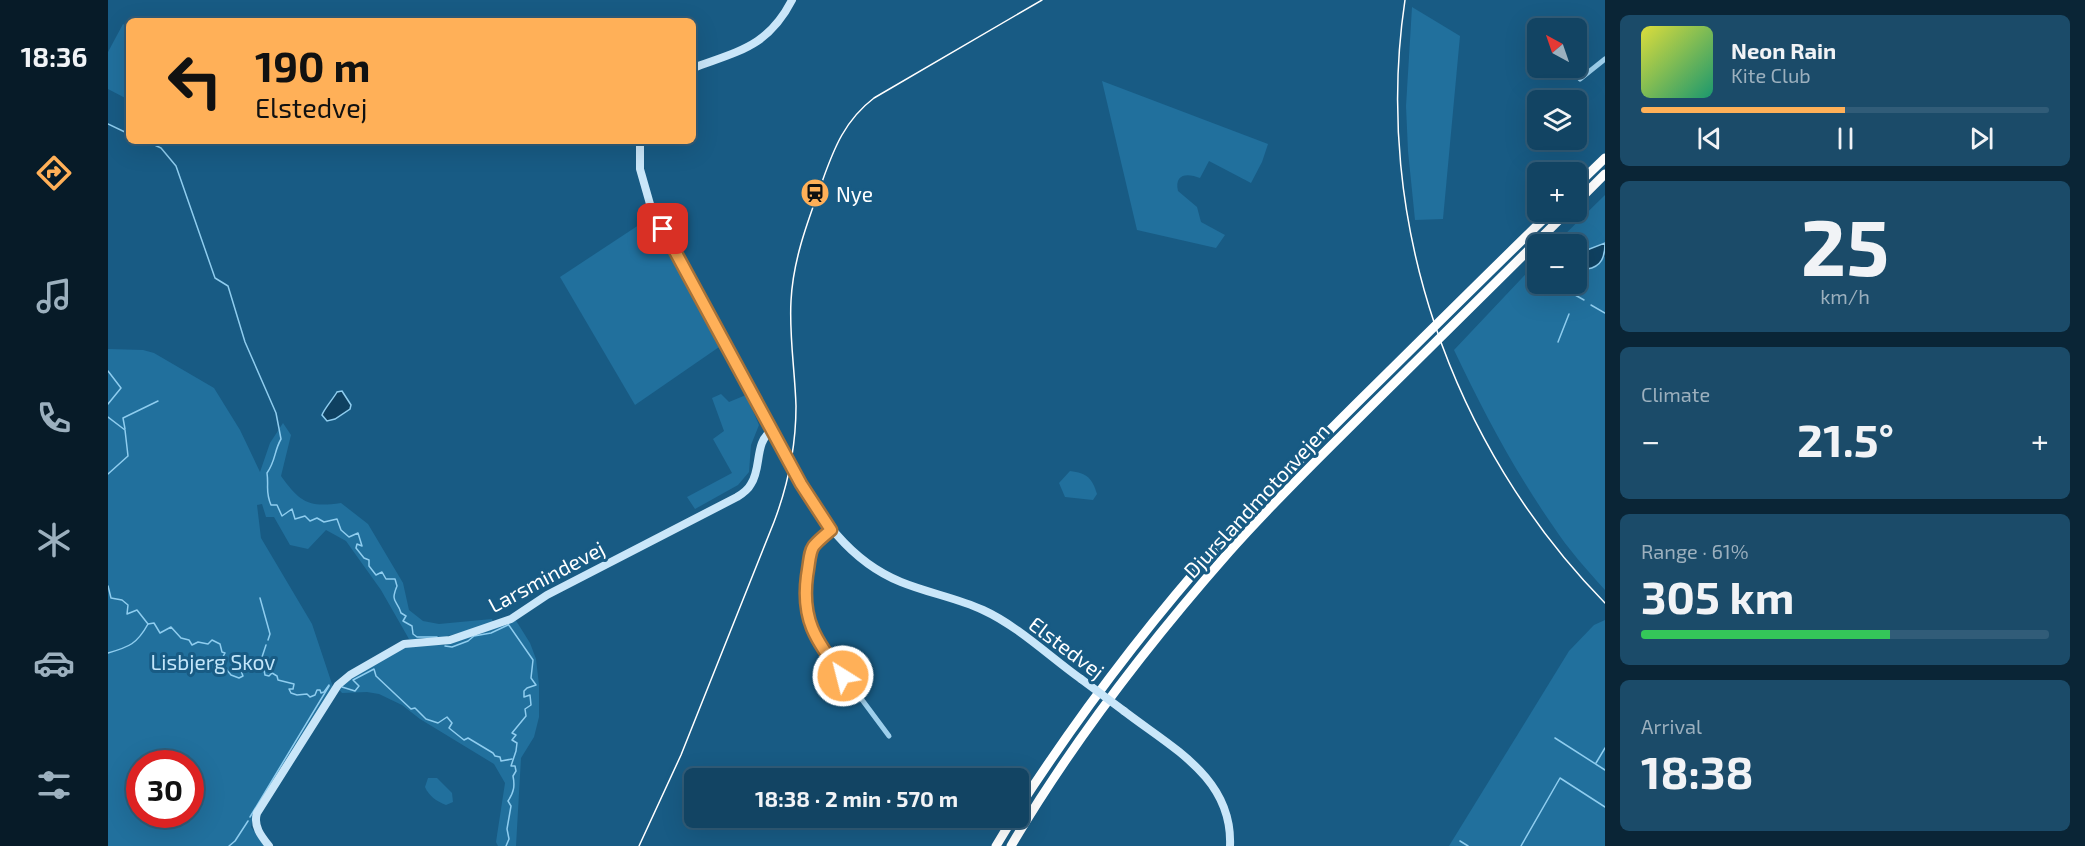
<!DOCTYPE html>
<html lang="en">
<head>
<meta charset="utf-8">
<style>
	:root { --surface:#124463; --page:#1b4b69; --text:#f1f3f6; --muted:#9cb0be; --line:#315c78; --accent:#ffb058 }
	body { margin:0; font-family:"Exo 2",sans-serif; background:var(--page); color:var(--text); height:100vh; display:flex; flex-direction:column; font-size:22px; white-space:nowrap }
	* { box-sizing:border-box; margin:0 }
	p { font-size:20px; color:var(--muted) }
	.icon { flex:none; width:33px; height:33px; fill:none; stroke:currentColor; stroke-width:2; stroke-linecap:round; stroke-linejoin:round }
	.map { position:relative; flex:1; overflow:hidden }
	.sheet { display:flex; flex-direction:column; gap:15px; padding:15px; background:#0a2536; width:480px }
	.sheet>* { flex:none }
	.hud { position:absolute; left:18px; top:18px; width:570px; height:126px; border-radius:9px; box-shadow:0 6px 24px #0002,0 0 0 2px var(--line); background:#ffb058; color:#111; overflow:hidden }
	.needle { width:39px; rotate:320deg }
	.controls { position:absolute; left:1419px; top:18px; display:grid; gap:12px }
	.controls a { display:grid; place-items:center; width:60px; height:60px; border-radius:9px; background:var(--surface); box-shadow:0 6px 24px #0002,0 0 0 2px var(--line); font-size:30px }
	.speed { position:absolute; left:18px; top:750px; display:flex; gap:12px; font-size:30px; font-weight:700; text-align:center }
	.speed>* { display:grid; place-content:center; width:78px; height:78px; border-radius:50%; background:var(--surface); box-shadow:0 6px 24px #0002,0 0 0 2px var(--line); line-height:1 }
	.speed .limit { border:9px solid #d22; background:#fff; color:#111 }
	.pin { position:absolute; display:grid; place-items:center; width:51px; height:51px; color:#fff; margin:-26px; border-radius:12px; box-shadow:0 3px 9px #0006 }
	.me { position:absolute; width:66px; margin:-33px; rotate:324deg; stroke-linejoin:round; filter:drop-shadow(0 0 4px #0008) }
	.turn { display:flex; align-items:center; gap:21px; height:126px; padding:0 30px; font-size:27px }
	.turn .icon { width:78px; height:78px; stroke-width:2.5 }
	.turn b { display:block; font-size:42px; line-height:51px }
	.big { font-size:45px; font-weight:700; line-height:1.1 }
	.sheet .card { flex:1; display:flex; flex-direction:column; justify-content:center; gap:9px; min-width:0; padding:0 21px; border-radius:9px; background:var(--page) }
	.sheet .dial { align-items:center; gap:0 }
	.dial b { font-size:78px; line-height:1 }
	.song { display:flex; align-items:center; gap:18px }
	.cover { width:72px; height:72px; border-radius:9px; background:linear-gradient(135deg,hsl(60 70% 55%),hsl(160 70% 35%)) }
	.played { height:6px; border-radius:3px; background:linear-gradient(90deg,var(--accent) 50%,var(--line) 50%) }
	.keys { display:flex; justify-content:space-around; direction:ltr }
	.heat { display:flex; justify-content:space-between; align-items:center; font-size:33px; direction:ltr }
	.charge { height:9px; border-radius:4px; background:linear-gradient(90deg,#34c759 61%,var(--line) 0) }
	.trip { position:absolute; left:576px; top:768px; width:345px; height:60px; border-radius:9px; background:var(--surface); box-shadow:0 6px 24px #0002,0 0 0 2px var(--line); font-weight:700; line-height:60px; text-align:center }
	main { display:flex; flex:1; min-height:0 }
	.menu { display:flex; flex-direction:column; width:108px; justify-content:space-around; align-items:center; background:#071b28; color:var(--muted) }
	.menu .icon { width:42px; height:42px }
	.menu .selected { color:var(--accent) }
	.menu b { font-size:27px; color:var(--text) }
	.map>svg:first-child { display:block }
	.green { fill:#21709d; fill-rule:evenodd }
	.water { fill:#0f4161; stroke:#8fcdef; stroke-width:1.5 }
	.lines { fill:none; stroke-linecap:round; stroke-linejoin:round }
	.stream { stroke:#8fcdef; stroke-width:1.5 }
	.street { stroke:#9dcfec; stroke-width:5 }
	.secondary { stroke:#c9e6f9; stroke-width:8 }
	.highway { stroke:#fff; stroke-width:9 }
	.tram { stroke:#fff; stroke-width:1.5 }
	.secondary-bridge { stroke:#c9e6f9; stroke-width:8 }
	.route-casing { stroke:#a67239; stroke-width:15 }
	.route { stroke:#ffb058; stroke-width:10 }
	.labels { text-anchor:middle; dominant-baseline:central; stroke-width:6; stroke-linejoin:round; paint-order:stroke }
	.poi-label { font-size:21px; fill:#fff; stroke:#185b84; text-anchor:start }
	.street-label { font-size:21px; fill:#fff; stroke:#185b84 }
	.park-label { font-size:21px; fill:#c2e5f9; stroke:#185b84 }
</style>
</head>
<body>
<main>
<nav class="menu">
<b>18:36</b>
<svg class="icon selected" aria-label="directions" viewBox="0 0 24 24"><path d="M12 3l9 9-9 9-9-9zM9 14v-3h6M13 9l2 2-2 2"/></svg>
<svg class="icon" aria-label="music" viewBox="0 0 24 24"><path d="M9 18V5l10-2v13"/><circle cx="6" cy="18" r="3"/><circle cx="16" cy="16" r="3"/></svg>
<svg class="icon" aria-label="phone" viewBox="0 0 24 24"><path d="M5 4h4l2 5-3 2q2 4 5 5l2-3 5 2v4C11 20 4 13 5 4z"/></svg>
<svg class="icon" aria-label="climate" viewBox="0 0 24 24"><path d="M12 3v18M4 7l16 10M4 17L20 7"/></svg>
<svg class="icon" aria-label="car" viewBox="0 0 24 24"><path d="M5 17H2v-5l4-1 3-4h7l3 4 3 1v5h-3M9 17h6M6 11h13"/><circle cx="7" cy="17" r="2"/><circle cx="17" cy="17" r="2"/></svg>
<svg class="icon" aria-label="filters" viewBox="0 0 24 24"><path d="M4 7h16M4 17h16"/><circle cx="9" cy="7" r="2"/><circle cx="15" cy="17" r="2"/></svg>
</nav>
<div class="map">
<svg width="1497" height="846" viewBox="0 0 1497 846">
	<rect width="100%" height="100%" fill="#185b84"/>
	<!-- green -->
	<g class="green">
		<path d="M1304,7L1352,36L1335,219L1307,220L1300,151L1298,106Z"/>
		<path d="M15,24L21,28V100L0,89V52Z"/>
		<path d="M994,81L1160,144L1154,162L1143,183L1101,161L1092,178C1080,173 1066,173 1070,191L1089,207L1093,222L1117,235L1108,248L1029,230Z"/>
		<path d="M1497,195V243L1479,250L1471,251L1469,255L1468,244H1447Z"/>
		<path d="M543,217L614,345L527,405L452,277Z"/>
		<path d="M1497,256V590C1479,570 1460,549 1445,526C1406,470 1375,411 1346,350L1429,262L1430,284H1468L1469,270L1474,266C1485,272 1491,265 1497,256Z"/>
		<path d="M0,349L35,350L46,353L106,388L132,430L152,472L162,443L175,423L183,435L173,476C192,502 200,508 233,503L260,524L295,583L301,610L315,621L331,624L384,619L386,624L328,639H301L273,590L238,541L218,530L200,549L182,545L166,517H158L154,504L149,505L153,538L204,624L225,687L146,812L143,827L156,846H0ZM32,764H82V814H32Z"/>
		<path d="M613,394L621,402L638,395L651,425L643,445L641,472L630,485L587,509L579,497L624,473L605,439L616,431L604,398Z"/>
		<path d="M962,471C979,473 984,478 989,494L985,500L957,497L951,483Z"/>
		<path d="M407,619L422,643L428,659L431,685V717L426,737L413,758L408,846H390L388,842L397,783L386,764L312,719L294,705L271,694L259,692L234,693L230,688L261,666L270,663L297,647L309,645H335Z"/>
		<path d="M1497,620V846H1341L1461,651L1486,625Z"/>
		<path d="M320,778H329L344,793L345,802L338,805C328,801 321,796 317,787Z"/>
	</g>
	<!-- water -->
	<g class="water">
		<path d="M1497,243C1497,256 1494,267 1479,269L1474,266L1469,270L1470,251L1479,250Z"/>
		<path d="M234,391L243,405L242,409L227,419L219,421L214,415C216,409 225,399 229,392Z"/>
	</g>
	<g class="lines">
		<!-- stream -->
		<g class="stream">
			<path d="M0,124L21,134"/>
			<path d="M38,141L53,148L68,166L107,278L120,286L137,342L168,413L173,439C166,451 168,460 159,473C161,487 157,491 163,505H169L174,516L184,509L187,519L197,516L202,521L209,518L216,522L229,519L233,530L241,537L250,533L254,546L249,544L248,548L256,558L261,560V566L268,575L274,572L278,579H287L289,586C282,603 289,599 293,613L298,616L295,621L304,626L305,634L309,637H329"/>
			<path d="M1460,291L1476,300"/>
			<path d="M1483,305L1497,313"/>
			<path d="M1450,342L1461,314"/>
			<path d="M0,371L13,388L0,404"/>
			<path d="M0,417L17,430L20,456L0,474"/>
			<path d="M17,429L15,418L50,401"/>
			<path d="M0,586L3,598L14,600L20,605L19,614L29,610L40,624L46,623L52,633L63,627L73,638L81,640L84,645L90,642L100,644L104,640L112,644L114,652L117,653L112,662L113,668L118,669L123,675L131,678L135,676L133,671L139,666L144,671L152,669L156,670L157,675L161,676L164,673L169,676L170,680L186,684L185,689H181L183,693L189,695L199,694L202,697L207,695L209,690H212L213,693L216,692L221,685"/>
			<path d="M152,598L162,634L160,640"/>
			<path d="M337,646L344,647L360,641L366,636L383,633L400,625"/>
			<path d="M0,653C21,647 29,644 40,624"/>
			<path d="M150,669L158,645"/>
			<path d="M234,687L247,691L251,686L245,680L266,669L268,676L303,709L307,708L318,719L330,723L339,717L344,723L341,728L356,740L360,738L385,753L387,756L392,757L393,761L404,759"/>
			<path d="M1447,738L1497,770"/>
			<path d="M1488,763L1497,748"/>
			<path d="M142,817L221,686"/>
			<path d="M1352,841L1360,846"/>
			<path d="M121,846L127,841L140,821"/>
			<path d="M398,846L401,839L399,829L403,806L400,801C406,792 407,786 405,776L408,771L407,766H403L408,751L409,743L404,740L408,735L404,733L418,716L417,709L423,705L422,695L416,697V691L419,688L428,685L423,678L425,660L400,624"/>
			<path d="M1413,846L1452,778L1497,807"/>
		</g>
		<!-- street -->
		<g class="street">
			<path d="M1472,79L1497,59"/>
			<path d="M723,530L702,549L697,589L698,611L711,642L781,736"/>
		</g>
		<!-- secondary -->
		<g class="secondary">
			<path d="M585,68C630,51 660,47 684,0"/>
			<path d="M532,141V169L544,211L685,469C711,516 741,561 793,582C820,593 849,598 875,610C910,626 942,657 973,679"/>
			<path d="M1016,711C1064,748 1125,778 1122,846"/>
			<path d="M161,846C153,836 145,826 149,813L230,685L242,675L296,644L342,640L403,619L439,595L629,497C634,494 640,490 643,484C654,468 646,441 664,431"/>
		</g>
		<!-- highway -->
		<g class="highway">
			<path d="M1468,186L1497,158"/>
			<path d="M1468,203L1497,174"/>
			<path d="M910,809C971,715 1038,626 1113,542C1157,494 1203,449 1249,403C1314,339 1378,275 1443,212"/>
			<path d="M888,846L905,818"/>
			<path d="M903,846C965,741 1040,644 1121,552C1166,501 1215,454 1263,406C1329,341 1394,276 1459,212"/>
		</g>
		<!-- tram -->
		<g class="tram">
			<path d="M1297,0C1264,219 1343,446 1497,603"/>
			<path d="M531,846L573,755L666,522C680,485 688,446 688,406C687,371 681,336 683,301C685,259 700,221 714,182C726,148 737,120 766,98L934,0"/>
		</g>
		<!-- secondary-bridge -->
		<path class="secondary-bridge" d="M973,679L1016,711"/>
	</g>
	<g class="lines">
		<!-- route casing -->
		<g class="route-casing">
			<path id="route" d="M555,229L693,484L723,530C699,550 704,546 699,576C693,622 709,641 735,676"/>
		</g>
		<!-- route -->
		<use href="#route" class="route"/>
	</g>
	<!-- icons -->
	<defs>
		<g id="station-disc" transform="scale(1.5)"><circle r="9.5" fill="#ffb058" stroke="#185b84"/><path d="M-3-6H3Q5-6 5-4V2Q5 4 3 4L4.5 6H3L1.5 4h-3L-3 6H-4.5L-3 4Q-5 4-5 2V-4Q-5-6-3-6ZM-3.5-4v3h7v-3ZM-3.5 1v1.5H-2V1ZM2 1v1.5H3.5V1Z" fill="#111"/></g>
	</defs>
	<g fill-rule="evenodd">
		<use href="#station-disc" x="707" y="193"/>
	</g>
	<g class="labels">
		<!-- poi labels -->
		<g class="poi-label">
			<text x="728" y="193">Nye</text>
		</g>
		<!-- street labels -->
		<g class="street-label">
			<text transform="translate(1148 500) rotate(-47)">Djurslandmotorvejen</text>
			<text transform="translate(438 576) rotate(-28)">Larsmindevej</text>
			<text transform="translate(959 647) rotate(37)">Elstedvej</text>
		</g>
		<!-- park labels -->
		<g class="park-label">
			<text x="105" y="661">Lisbjerg Skov</text>
		</g>
	</g>
</svg>
<div class="controls">
<a><svg class="needle" viewBox="-14 -14 28 28"><path d="M0-13l5 13h-10z" fill="#e53935"/><path d="M0 13l5-13h-10z" fill="#9cb0be"/></svg></a>
<a><svg class="icon" aria-label="layers" viewBox="0 0 24 24"><path d="M12 4l9 5-9 5-9-5zM3 14l9 5 9-5"/></svg></a>
<a>+</a>
<a>−</a>
</div>
<div class="speed"><div class="limit">30</div></div>
<div class="pin" style="left:555px;top:229px;background:#d93025"><svg class="icon" aria-label="arrive" viewBox="0 0 24 24"><path d="M6 21V4h12l-3 4 3 4H6"/></svg></div>
<svg class="me" style="left:735px;top:676px" viewBox="-20 -20 40 40"><circle r="17" fill="#ffb058" stroke="#fff" stroke-width="3"/><path d="M0-11L8 9 0 5-8 9z" fill="#fff"/></svg>
<div class="trip">18:38 · 2 min · 570 m</div>
<div class="hud">
<div class="turn"><svg class="icon" aria-label="left" viewBox="0 0 24 24"><path d="M17 20v-9H6M10 6l-5 5 5 5"/></svg><div><b>190 m</b>Elstedvej</div></div>
</div>
</div>
<section class="sheet">
<div class="card">
<div class="song"><i class="cover"></i><div><b>Neon Rain</b><p>Kite Club</p></div></div>
<div class="played"></div>
<div class="keys"><svg class="icon" aria-label="previous" viewBox="0 0 24 24"><path d="M18 5L8 12l10 7zM5 5v14"/></svg><svg class="icon" aria-label="pause" viewBox="0 0 24 24"><path d="M8 5v14M16 5v14"/></svg><svg class="icon" aria-label="next" viewBox="0 0 24 24"><path d="M6 5l10 7-10 7zM19 5v14"/></svg></div>
</div>
<div class="card dial"><b>25</b><p>km/h</p></div>
<div class="card"><p>Climate</p>
<div class="heat"><a>−</a><b class="big">21.5°</b><a>+</a></div>
</div>
<div class="card"><p>Range · 61%</p><b class="big">305 km</b><div class="charge"></div></div>
<div class="card"><p>Arrival</p><b class="big">18:38</b></div>
</section>
</main>
</body>
</html>
